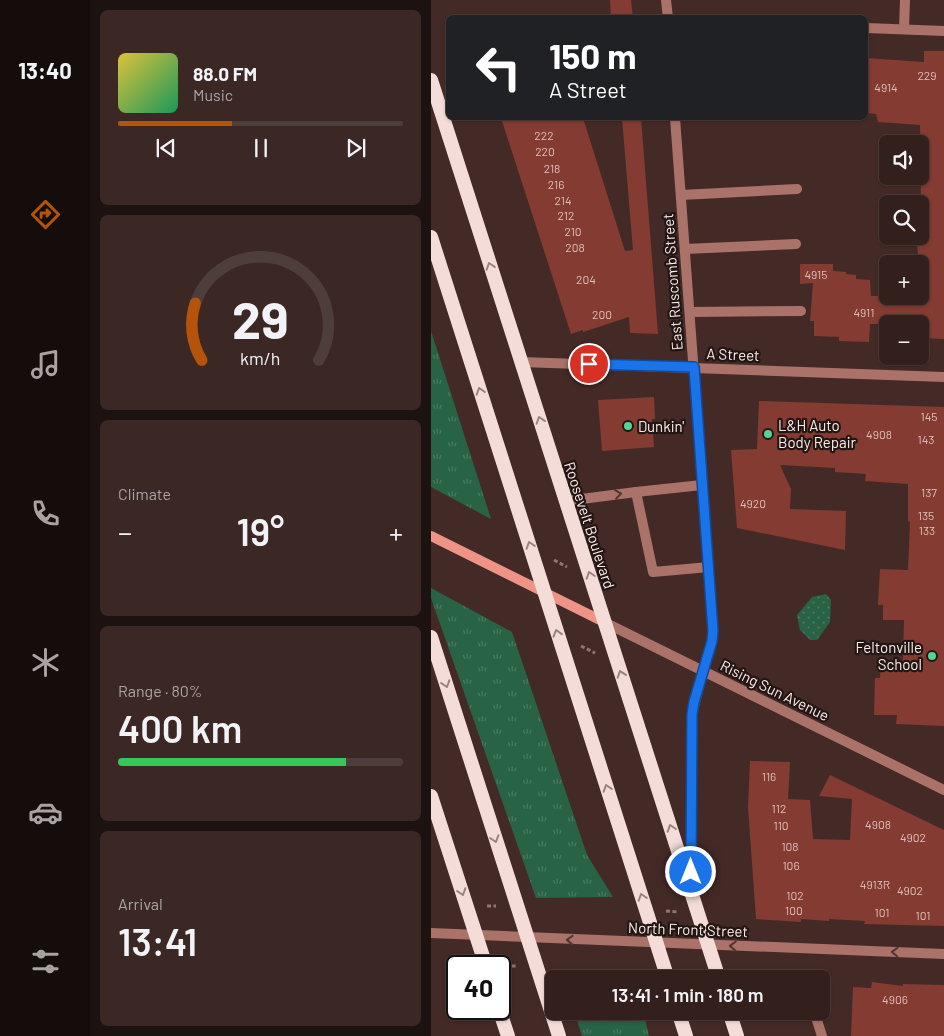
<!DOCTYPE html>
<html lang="en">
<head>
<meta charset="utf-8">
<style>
	:root { --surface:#33201c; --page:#3b2825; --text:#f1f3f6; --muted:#a9a3a3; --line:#4e3e3b; --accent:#b45309 }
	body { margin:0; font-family:Barlow,sans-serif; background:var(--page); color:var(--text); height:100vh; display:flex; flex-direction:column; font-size:19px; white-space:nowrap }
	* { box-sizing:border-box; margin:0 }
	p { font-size:16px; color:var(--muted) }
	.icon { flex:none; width:28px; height:28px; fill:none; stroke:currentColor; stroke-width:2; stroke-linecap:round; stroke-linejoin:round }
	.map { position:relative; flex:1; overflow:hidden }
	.sheet { display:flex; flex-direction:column; gap:10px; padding:10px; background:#1c120f; width:341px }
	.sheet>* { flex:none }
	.guide { position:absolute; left:15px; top:15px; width:422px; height:105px; border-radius:8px; box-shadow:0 1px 4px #0004,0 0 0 1px var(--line); background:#202124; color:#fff; overflow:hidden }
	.fabs { position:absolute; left:448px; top:135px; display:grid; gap:10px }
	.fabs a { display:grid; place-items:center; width:50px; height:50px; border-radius:8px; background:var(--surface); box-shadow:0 1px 4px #0004,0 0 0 1px var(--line); font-size:25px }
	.speed { position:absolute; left:15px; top:955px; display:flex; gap:10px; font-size:25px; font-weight:700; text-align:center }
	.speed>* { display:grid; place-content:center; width:65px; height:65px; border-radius:50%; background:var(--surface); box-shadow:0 1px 4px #0004,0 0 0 1px var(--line); line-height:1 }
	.speed .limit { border:2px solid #111; border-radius:8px; background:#fff; color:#111 }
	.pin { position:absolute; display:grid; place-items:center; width:42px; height:42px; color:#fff; margin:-21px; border:2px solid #fff; border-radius:50%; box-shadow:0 1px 5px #0007 }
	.me { position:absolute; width:55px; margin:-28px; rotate:0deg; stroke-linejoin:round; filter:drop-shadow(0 0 4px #0008) }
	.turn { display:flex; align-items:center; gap:18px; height:105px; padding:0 20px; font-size:22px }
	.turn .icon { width:65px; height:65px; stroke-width:2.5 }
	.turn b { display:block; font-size:35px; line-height:42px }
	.big { font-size:38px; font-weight:600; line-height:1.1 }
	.sheet .tile { flex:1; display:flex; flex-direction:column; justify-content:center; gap:8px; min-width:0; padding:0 18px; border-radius:8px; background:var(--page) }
	.sheet .dial { align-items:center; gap:0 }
	.dial svg { height:130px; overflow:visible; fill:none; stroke:var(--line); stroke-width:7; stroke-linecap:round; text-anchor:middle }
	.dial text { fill:var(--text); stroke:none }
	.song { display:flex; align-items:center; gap:15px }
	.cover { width:60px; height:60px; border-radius:8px; background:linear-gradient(135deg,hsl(50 70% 55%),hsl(150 70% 35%)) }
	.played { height:5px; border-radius:2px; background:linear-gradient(90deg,var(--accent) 40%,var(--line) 40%) }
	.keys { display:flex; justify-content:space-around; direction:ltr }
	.heat { display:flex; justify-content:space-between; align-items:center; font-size:28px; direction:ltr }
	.charge { height:8px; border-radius:4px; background:linear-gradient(90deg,#34c759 80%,var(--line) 0) }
	.trip { position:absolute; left:114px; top:970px; width:285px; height:50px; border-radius:8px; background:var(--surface); box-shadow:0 1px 4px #0004,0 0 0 1px var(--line); font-weight:600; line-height:50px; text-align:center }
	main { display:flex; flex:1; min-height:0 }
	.tab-bar { display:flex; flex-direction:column; width:90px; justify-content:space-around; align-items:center; background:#140d0b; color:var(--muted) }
	.tab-bar .icon { width:35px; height:35px }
	.tab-bar .current { color:var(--accent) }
	.tab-bar b { font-size:22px; color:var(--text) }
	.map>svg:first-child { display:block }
	.grass { fill:url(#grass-tufts) }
	.park { fill:url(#park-dots) }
	.building { fill:#843b31 }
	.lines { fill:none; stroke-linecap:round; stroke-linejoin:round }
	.path { stroke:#8d7773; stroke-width:3; stroke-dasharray:4 2.5; stroke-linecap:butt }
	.service { stroke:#aa7268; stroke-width:10 }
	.minor { stroke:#aa7268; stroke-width:10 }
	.tertiary { stroke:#aa7268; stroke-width:10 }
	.secondary { stroke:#ee9486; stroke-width:10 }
	.trunk { stroke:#f4dcd8; stroke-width:14 }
	.oneway { stroke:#968380 }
	.oneway2 { stroke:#523631 }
	.route-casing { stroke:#114b97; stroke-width:12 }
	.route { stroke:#1a73e8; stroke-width:9 }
	.poi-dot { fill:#53d396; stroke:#221614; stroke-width:2 }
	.labels { text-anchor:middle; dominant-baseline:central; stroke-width:4.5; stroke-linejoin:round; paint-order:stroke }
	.number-label { font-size:12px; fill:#dfbfba }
	.street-label { font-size:15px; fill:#fdebe8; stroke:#221614 }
	.poi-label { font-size:15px; fill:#fdebe8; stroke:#221614; text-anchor:start }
</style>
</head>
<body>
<main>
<nav class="tab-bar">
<b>13:40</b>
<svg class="icon current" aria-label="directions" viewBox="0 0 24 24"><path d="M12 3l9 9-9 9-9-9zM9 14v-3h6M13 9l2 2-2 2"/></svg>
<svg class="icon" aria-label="music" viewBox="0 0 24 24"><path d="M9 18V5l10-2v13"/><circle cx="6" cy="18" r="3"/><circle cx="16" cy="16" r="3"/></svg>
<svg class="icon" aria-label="phone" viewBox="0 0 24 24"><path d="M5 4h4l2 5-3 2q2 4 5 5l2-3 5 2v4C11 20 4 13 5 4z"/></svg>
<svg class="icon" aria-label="climate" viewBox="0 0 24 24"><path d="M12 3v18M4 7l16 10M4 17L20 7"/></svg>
<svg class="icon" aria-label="car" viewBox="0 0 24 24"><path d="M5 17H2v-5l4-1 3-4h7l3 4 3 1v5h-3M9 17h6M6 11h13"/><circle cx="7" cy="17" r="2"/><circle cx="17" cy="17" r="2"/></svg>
<svg class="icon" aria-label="filters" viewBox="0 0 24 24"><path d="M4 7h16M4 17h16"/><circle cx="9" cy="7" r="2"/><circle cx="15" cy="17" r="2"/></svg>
</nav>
<section class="sheet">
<div class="tile">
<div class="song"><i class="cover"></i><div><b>88.0 FM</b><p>Music</p></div></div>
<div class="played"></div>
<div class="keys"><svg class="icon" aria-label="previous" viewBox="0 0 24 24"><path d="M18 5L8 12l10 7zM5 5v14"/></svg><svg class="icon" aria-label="pause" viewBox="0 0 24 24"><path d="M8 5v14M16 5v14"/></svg><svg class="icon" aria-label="next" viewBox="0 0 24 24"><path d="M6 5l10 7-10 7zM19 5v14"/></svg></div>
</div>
<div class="tile dial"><svg viewBox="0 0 100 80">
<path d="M14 69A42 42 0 1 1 86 69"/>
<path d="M14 69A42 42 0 0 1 10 34" stroke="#b45309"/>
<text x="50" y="56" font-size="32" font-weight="700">29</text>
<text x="50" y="72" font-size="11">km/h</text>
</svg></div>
<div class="tile"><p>Climate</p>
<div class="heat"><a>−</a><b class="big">19°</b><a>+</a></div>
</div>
<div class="tile"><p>Range · 80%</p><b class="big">400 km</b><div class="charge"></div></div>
<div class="tile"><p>Arrival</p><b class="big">13:41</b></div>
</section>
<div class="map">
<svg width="513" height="1036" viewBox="0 0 513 1036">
	<defs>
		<pattern id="grass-tufts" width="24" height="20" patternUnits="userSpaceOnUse" patternTransform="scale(1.25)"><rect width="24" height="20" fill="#286346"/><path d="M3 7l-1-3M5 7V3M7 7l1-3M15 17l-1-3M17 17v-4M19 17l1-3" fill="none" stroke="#487a61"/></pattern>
		<pattern id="park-dots" width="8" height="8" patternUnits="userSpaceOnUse" patternTransform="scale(1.25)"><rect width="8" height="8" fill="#286346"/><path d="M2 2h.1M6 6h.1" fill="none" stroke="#487a61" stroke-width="1.8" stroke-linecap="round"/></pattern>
	</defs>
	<rect width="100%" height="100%" fill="#442a26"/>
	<!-- grass -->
	<g class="grass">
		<path d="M0,331L60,519L0,487Z"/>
		<path d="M0,588L81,632L156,855L182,897L105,898L0,598Z"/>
		<path d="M143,1011H212L218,1036H151Z"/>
	</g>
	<!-- park -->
	<path class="park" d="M395,594L400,600L399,622L386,640H379L369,630L366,615L381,597Z"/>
	<!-- building -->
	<g class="building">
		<path d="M179,0H200L202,18H180Z"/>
		<path d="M493,51H513V339L489,338V324H439L438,342L408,341V337L383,336V321H379L382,283L369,284V264H402V271L415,272V274L425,275V279L439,280L440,296H494L496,259L487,258L486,236H489L490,180L489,125L447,122L445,114L435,113V58L493,62Z"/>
		<path d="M70,118H152L194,251L202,250L191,118H210L227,334L199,333L198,317L152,332V330L140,334Z"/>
		<path d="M223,397L224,419H221L223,447L171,451L167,400Z"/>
		<path d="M328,401L513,407V726L465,724L466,715H443L444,678H449L450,663L471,664L472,658L473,620H452V605H447L449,569L477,570L479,522L477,521V484L434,481L435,474L404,472V468L349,465L360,489L359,509L415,511L414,550L306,528L300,450L326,449Z"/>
		<path d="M319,761L359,762L357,799L379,800L382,839L419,840L421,799L388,796L399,775L513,830V926L433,924L434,921L398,919V921L370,919V922L325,919L317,807Z"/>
		<path d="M441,982L472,986V984L513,985V1036H420L422,987L440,988Z"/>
	</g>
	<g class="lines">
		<!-- path -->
		<g class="path">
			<path d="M123,560L136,567"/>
			<path d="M150,646L164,653"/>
			<path d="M56,906H65"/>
			<path d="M235,911L247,912"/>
			<path d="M74,966H85"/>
			<path d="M255,974L267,975"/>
		</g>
		<!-- service -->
		<g class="service">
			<path d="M473,29L474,0"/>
			<path d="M250,195L366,189"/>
			<path d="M254,249L365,244"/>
			<path d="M259,312L370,311"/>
			<path d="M271,485L205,492L222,572L278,567"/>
			<path d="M135,501L205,492"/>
			<path d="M383,1011L391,1036"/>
		</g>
		<!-- minor -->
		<g class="minor">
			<path d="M235,0L237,18"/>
			<path d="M435,28L513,31"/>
			<path d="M244,118L282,631L281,641L272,671"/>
			<path d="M90,362L513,377"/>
		</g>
		<!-- tertiary -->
		<g class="tertiary">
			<path d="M173,622L513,790"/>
			<path d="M260,883L261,714L272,671"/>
			<path d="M0,933L513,954"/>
		</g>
		<!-- secondary -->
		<path class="secondary" d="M0,536L173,622"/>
		<!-- trunk -->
		<g class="trunk">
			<path d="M0,80L288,979"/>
			<path d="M0,237L237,979"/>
			<path d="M0,637L128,1036"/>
			<path d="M0,796L55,966"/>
			<path d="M68,1009L77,1036"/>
			<path d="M247,1011L255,1036"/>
			<path d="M298,1011L306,1036"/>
		</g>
	</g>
	<!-- one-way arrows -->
	<defs><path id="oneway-chevron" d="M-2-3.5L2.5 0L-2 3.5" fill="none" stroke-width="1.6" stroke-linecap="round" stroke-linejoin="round" transform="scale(1.25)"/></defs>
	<g class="oneway">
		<use href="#oneway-chevron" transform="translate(59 266) rotate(-108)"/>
		<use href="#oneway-chevron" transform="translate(49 391) rotate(-108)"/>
		<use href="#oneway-chevron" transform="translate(109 420) rotate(-108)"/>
		<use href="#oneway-chevron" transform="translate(99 545) rotate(-108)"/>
		<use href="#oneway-chevron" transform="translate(159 575) rotate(-108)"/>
		<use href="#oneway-chevron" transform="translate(126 633) rotate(-107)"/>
		<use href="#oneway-chevron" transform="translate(190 674) rotate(-109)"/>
		<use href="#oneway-chevron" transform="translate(15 684) rotate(72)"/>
		<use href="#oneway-chevron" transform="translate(176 788) rotate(-108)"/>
		<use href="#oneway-chevron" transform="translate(240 828) rotate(-108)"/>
		<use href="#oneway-chevron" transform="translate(64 839) rotate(72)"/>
		<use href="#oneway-chevron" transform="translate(31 892) rotate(72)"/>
		<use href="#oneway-chevron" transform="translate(211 897) rotate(-108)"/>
	</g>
	<g class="oneway2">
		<use href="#oneway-chevron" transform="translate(187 494) rotate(-8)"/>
		<use href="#oneway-chevron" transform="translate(139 940) rotate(-178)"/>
		<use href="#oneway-chevron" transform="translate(302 946) rotate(-178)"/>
		<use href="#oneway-chevron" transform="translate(464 952) rotate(-178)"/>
	</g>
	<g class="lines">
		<!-- route casing -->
		<g class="route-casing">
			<path id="route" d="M158,364L263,367L282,631L281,641L263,702L261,714L260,872"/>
		</g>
		<!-- route -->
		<use href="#route" class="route"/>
	</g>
	<!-- markers -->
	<g class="poi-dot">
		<circle cx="197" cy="426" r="5"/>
		<circle cx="337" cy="434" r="5"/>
		<circle cx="501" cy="656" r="5"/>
	</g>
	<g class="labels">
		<!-- number labels -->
		<g class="number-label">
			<text x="496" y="75">229</text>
			<text x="455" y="87">4914</text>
			<text x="113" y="135">222</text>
			<text x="114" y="151">220</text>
			<text x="121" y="168">218</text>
			<text x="125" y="184">216</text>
			<text x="132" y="200">214</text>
			<text x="135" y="215">212</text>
			<text x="142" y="231">210</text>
			<text x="144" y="247">208</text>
			<text x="385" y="274">4915</text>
			<text x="155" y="279">204</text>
			<text x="433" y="312">4911</text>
			<text x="171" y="314">200</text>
			<text x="498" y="416">145</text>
			<text x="448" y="434">4908</text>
			<text x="495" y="439">143</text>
			<text x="498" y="492">137</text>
			<text x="322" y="503">4920</text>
			<text x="495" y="515">135</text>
			<text x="496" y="530">133</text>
			<text x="338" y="776">116</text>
			<text x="348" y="808">112</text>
			<text x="447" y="824">4908</text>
			<text x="350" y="825">110</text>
			<text x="482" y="837">4902</text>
			<text x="359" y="846">108</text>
			<text x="360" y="865">106</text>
			<text x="444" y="884">4913R</text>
			<text x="479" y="890">4902</text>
			<text x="364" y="895">102</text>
			<text x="363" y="910">100</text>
			<text x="451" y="912">101</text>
			<text x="492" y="915">101</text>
			<text x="464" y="999">4906</text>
		</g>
		<!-- street labels -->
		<g class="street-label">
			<text transform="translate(241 282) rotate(-94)">East Ruscomb Street</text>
			<text transform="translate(302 354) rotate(2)">A Street</text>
			<text transform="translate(159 525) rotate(72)">Roosevelt Boulevard</text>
			<text transform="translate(344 690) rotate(26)">Rising Sun Avenue</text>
			<text transform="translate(257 929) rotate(2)">North Front Street</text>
		</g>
		<!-- poi labels -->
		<g class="poi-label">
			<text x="347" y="425">L&amp;H Auto<tspan x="347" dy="17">Body Repair</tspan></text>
			<text x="207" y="426">Dunkin'</text>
			<text x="491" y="647" text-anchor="end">Feltonville<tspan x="491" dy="17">School</tspan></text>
		</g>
	</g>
</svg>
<div class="fabs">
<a><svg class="icon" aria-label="sound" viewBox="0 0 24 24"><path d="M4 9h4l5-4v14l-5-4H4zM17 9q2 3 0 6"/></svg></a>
<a><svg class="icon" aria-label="search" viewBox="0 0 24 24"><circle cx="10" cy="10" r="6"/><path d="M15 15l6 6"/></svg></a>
<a>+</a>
<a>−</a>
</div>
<div class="speed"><div class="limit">40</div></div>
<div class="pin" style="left:158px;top:364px;background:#d93025"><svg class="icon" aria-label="arrive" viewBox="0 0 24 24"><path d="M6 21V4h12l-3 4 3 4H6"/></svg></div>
<svg class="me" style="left:260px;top:872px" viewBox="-20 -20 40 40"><circle r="17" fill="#1a73e8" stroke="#fff" stroke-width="3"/><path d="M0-11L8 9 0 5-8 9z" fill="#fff"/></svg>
<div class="trip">13:41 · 1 min · 180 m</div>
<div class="guide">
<div class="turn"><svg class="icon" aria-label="left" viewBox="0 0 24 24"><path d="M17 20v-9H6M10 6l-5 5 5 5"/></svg><div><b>150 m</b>A Street</div></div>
</div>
</div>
</main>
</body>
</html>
